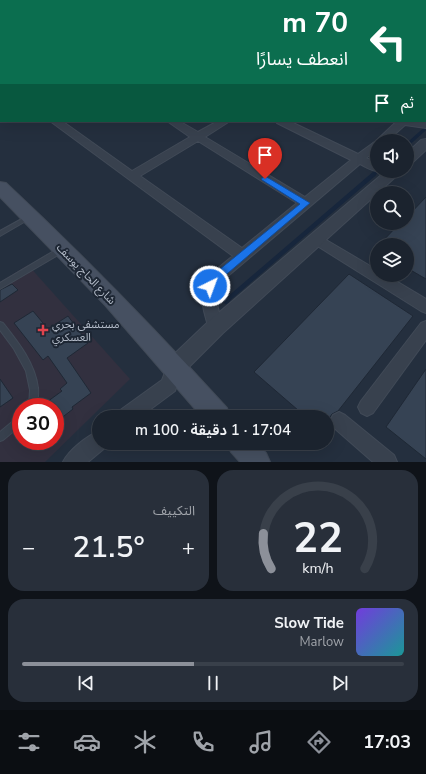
<!DOCTYPE html>
<html lang="ar">
<head>
<meta charset="utf-8">
<style>
	:root { --surface:#1b232e; --page:#282f3a; --text:#f1f3f6; --muted:#a0a4aa; --line:#39404a; --accent:#8c9099 }
	body { margin:0; font-family:"Nunito Sans","Noto Sans Arabic",sans-serif; background:var(--page); color:var(--text); direction:rtl; height:100vh; display:flex; flex-direction:column; font-size:15px; white-space:nowrap }
	* { box-sizing:border-box; margin:0 }
	p { font-size:13px; color:var(--muted) }
	.icon { flex:none; width:22px; height:22px; fill:none; stroke:currentColor; stroke-width:2; stroke-linecap:round; stroke-linejoin:round }
	.map { position:relative; height:462px; overflow:hidden; direction:ltr }
	.details { display:flex; flex-direction:column; gap:8px; padding:8px; background:#0f1319; flex:1 }
	.details>* { flex:none }
	.banner { position:absolute; left:0px; top:0px; width:426px; height:122px; box-shadow:0 4px 16px #0002,0 0 0 1px var(--line); direction:rtl; background:#0b6e4f; color:#fff; overflow:hidden }
	.controls { position:absolute; left:370px; top:134px; display:grid; gap:8px }
	.controls a { display:grid; place-items:center; width:44px; height:44px; border-radius:50%; background:var(--surface); box-shadow:0 4px 16px #0002,0 0 0 1px var(--line); font-size:20px }
	.speed { position:absolute; left:12px; top:398px; display:flex; gap:8px; font-size:20px; font-weight:700; text-align:center }
	.speed>* { display:grid; place-content:center; width:52px; height:52px; border-radius:50%; background:var(--surface); box-shadow:0 4px 16px #0002,0 0 0 1px var(--line); line-height:1 }
	.speed .limit { border:6px solid #d22; background:#fff; color:#111 }
	.pin { position:absolute; display:grid; place-items:center; width:34px; height:34px; color:#fff; margin:-41px -17px; border-radius:50% 50% 50% 0; rotate:-45deg; box-shadow:0 0 4px #0007 }
	.pin .icon { rotate:45deg }
	.me { position:absolute; width:44px; margin:-22px; rotate:42deg; stroke-linejoin:round; filter:drop-shadow(0 0 3px #0008) }
	.turn { display:flex; align-items:center; gap:14px; height:84px; padding:0 12px; font-size:18px }
	.turn .icon { width:52px; height:52px; stroke-width:2.5 }
	.turn b { display:block; font-size:28px; line-height:34px }
	.then { display:flex; align-items:center; height:38px; padding:0 12px; background:#0003; gap:8px; font-size:15px }
	.big { font-size:30px; font-weight:600; line-height:1.1 }
	.details .tile { flex:1; display:flex; flex-direction:column; justify-content:center; gap:6px; min-width:0; padding:0 14px; border-radius:16px; background:var(--page) }
	.details .dial { align-items:center; gap:0 }
	.dial svg { height:104px; overflow:visible; fill:none; stroke:var(--line); stroke-width:7; stroke-linecap:round; text-anchor:middle }
	.dial text { fill:var(--text); stroke:none }
	.song { display:flex; align-items:center; gap:12px }
	.cover { width:48px; height:48px; border-radius:6px; background:linear-gradient(135deg,hsl(260 70% 55%),hsl(180 70% 35%)) }
	.played { height:4px; border-radius:2px; background:linear-gradient(90deg,var(--accent) 45%,var(--line) 45%) }
	.keys { display:flex; justify-content:space-around; direction:ltr }
	.heat { display:flex; justify-content:space-between; align-items:center; font-size:22px; direction:ltr }
	.details .tiles { flex:1; display:grid; gap:8px; grid-template-columns:1fr 1fr }
	.tile:last-child { grid-column:span 2 }
	.trip { position:absolute; left:92px; top:410px; width:242px; height:40px; border-radius:20px; background:var(--surface); box-shadow:0 4px 16px #0002,0 0 0 1px var(--line); font-weight:600; line-height:40px; text-align:center; direction:rtl }
	.tabs { display:flex; height:64px; justify-content:space-around; align-items:center; background:#0b0e12; color:var(--muted) }
	.tabs .icon { width:28px; height:28px }
	.tabs .on { color:var(--accent) }
	.tabs b { font-size:18px; color:var(--text) }
	.map>svg:first-child { display:block }
	.medical { fill:#32303f; fill-rule:evenodd }
	.lines { fill:none; stroke-linecap:round; stroke-linejoin:round }
	.stream-far2 { stroke:#17263c; stroke-width:3.5 }
	.stream-far1 { stroke:#17263c; stroke-width:4.5 }
	.stream { stroke:#17263c; stroke-width:6 }
	.building { fill:#364354; stroke:#1f2835 }
	.service-casing { stroke:#414a57; stroke-width:2 }
	.minor-casing { stroke:#414a57; stroke-width:2 }
	.tertiary-casing { stroke:#414a57; stroke-width:2 }
	.secondary-casing { stroke:#414a57; stroke-width:2 }
	.service { fill:#38414e; fill-rule:evenodd }
	.minor { fill:#38414e; fill-rule:evenodd }
	.tertiary { fill:#38414e; fill-rule:evenodd }
	.secondary { fill:#465061; fill-rule:evenodd }
	.route { fill:#1a73e8; stroke:#114b97 }
	.health-dot { fill:#e0444e; stroke:#1d2633; stroke-width:1.5 }
	.labels { text-anchor:middle; dominant-baseline:central; stroke-width:4; stroke-linejoin:round; paint-order:stroke }
	.street-label { font-size:11px; fill:#b4bcc9; stroke:#1d2633 }
	.poi-label { font-size:11px; fill:#b4bcc9; stroke:#1d2633; text-anchor:start }
</style>
</head>
<body>
<div class="map">
<svg width="426" height="462" viewBox="0 0 426 462">
	<rect width="100%" height="100%" fill="#242f3e"/>
	<!-- medical -->
	<path class="medical" d="M28,265L130,379L45,462H0V282ZM21,407H55V441H21Z"/>
	<g class="lines">
		<!-- stream-far2 -->
		<g class="stream-far2">
			<path d="M407,145L426,128"/>
			<path d="M373,175L377,171"/>
		</g>
		<!-- stream-far1 -->
		<path class="stream-far1" d="M226,301L374,174"/>
		<!-- stream -->
		<path class="stream" d="M226,301L227,300"/>
	</g>
	<!-- building -->
	<g class="building">
		<path d="M426,197V279L407,268V245H379L400,223H407V217Z"/>
		<path d="M349,274L413,316L338,411L332,414L330,417H306L254,372Z"/>
		<path d="M12,284L18,290L0,302V290Z"/>
		<path d="M33,311L48,329L68,316L88,343L67,358L91,393L72,407L73,409L55,423V407H40L62,391L60,389L67,383L48,356L43,360L14,323Z"/>
		<path d="M426,369V459L386,427Z"/>
		<path d="M0,379L13,398L0,407Z"/>
	</g>
	<g class="lines">
		<!-- service casing -->
		<g class="service-casing">
			<g id="service">
				<path d="M29,215L31,216L32,217L31,218L0,236V231Z"/>
				<path d="M59,248H63L64,250L63,252L0,289V283Z"/>
				<path d="M0,322L3,323C18,342 35,363 38,388C39,394 37,401 37,407H29L30,390L26,371L14,349L0,330Z"/>
				<path d="M21,416V425L3,440L0,441V432L18,417Z"/>
			</g>
		</g>
		<!-- minor casing -->
		<g class="minor-casing">
			<g id="minor">
				<path d="M209,0H217L218,1H209Z"/>
				<path d="M279,0H288L289,1H279Z"/>
				<path d="M318,0H327L328,1H318Z"/>
				<rect x="425" y="33" width="1" height="4"/>
				<rect x="425" y="48" width="1" height="4"/>
				<rect x="0" y="57" width="1" height="6"/>
				<path d="M0,76L1,77V83L0,82Z"/>
				<rect x="425" y="81" width="1" height="6"/>
				<path d="M425,101H426L425,108Z"/>
				<path d="M50,121H62L132,171L190,137L167,121H179L198,132L218,121H230L205,137L305,197L351,160L277,123L276,121H289L358,154L376,141L395,123L394,121L426,122V128L405,125L387,141H377V150L366,158L377,163V171H379C373,172 366,167 360,164L222,281C211,295 219,312 224,327L221,332L216,334L211,332C207,325 206,318 204,311C197,281 212,273 233,256ZM198,141L297,203L242,248L140,176Z"/>
				<path d="M316,234L377,270V275H386L426,299V313L421,311L311,242L309,239L311,236Z"/>
				<path d="M426,321V340L373,413L367,416L361,413L358,407L361,401L421,323Z"/>
				<path d="M175,359L181,362L183,367L175,391L140,417H116L119,411L162,380L169,362Z"/>
				<path d="M339,412L345,415L394,455L397,462H373L333,427L330,421L333,415Z"/>
				<path d="M99,431V443H107L106,447L88,462H63C69,450 87,436 99,431Z"/>
			</g>
		</g>
		<!-- tertiary casing -->
		<g class="tertiary-casing">
			<g id="tertiary">
				<path d="M426,139V150L412,163L407,164V153L421,140Z"/>
				<path d="M386,171H402L223,333L182,374L175,376L168,374L165,367L168,360L209,321Z"/>
			</g>
		</g>
		<!-- secondary casing -->
		<g class="secondary-casing">
			<g id="secondary">
				<path d="M0,182L6,183C83,255 156,330 227,408L230,417H202L105,305L0,197Z"/>
				<path d="M227,443H257L266,453L270,462H240L231,452Z"/>
			</g>
		</g>
		<!-- service -->
		<use href="#service" class="service"/>
		<!-- minor -->
		<use href="#minor" class="minor"/>
		<!-- tertiary -->
		<use href="#tertiary" class="tertiary"/>
		<!-- secondary -->
		<use href="#secondary" class="secondary"/>
	</g>
	<!-- route -->
	<path class="route" d="M265,176L310,203L221,279C217,285 214,292 206,289L204,286L214,274L300,204L262,180L261,179Z"/>
	<!-- markers -->
	<path class="health-dot" d="M41 324h4v4h4v4h-4v4h-4v-4h-4v-4h4z"/>
	<g class="labels">
		<!-- street labels -->
		<g class="street-label">
			<text transform="translate(86 274) rotate(46)">شارع الحاج يوسف</text>
		</g>
		<!-- poi labels -->
		<g class="poi-label">
			<text x="52" y="324">مستشفى بحري<tspan x="52" dy="13">العسكري</tspan></text>
		</g>
	</g>
</svg>
<div class="controls">
<a><svg class="icon" aria-label="sound" viewBox="0 0 24 24"><path d="M4 9h4l5-4v14l-5-4H4zM17 9q2 3 0 6"/></svg></a>
<a><svg class="icon" aria-label="search" viewBox="0 0 24 24"><circle cx="10" cy="10" r="6"/><path d="M15 15l6 6"/></svg></a>
<a><svg class="icon" aria-label="layers" viewBox="0 0 24 24"><path d="M12 4l9 5-9 5-9-5zM3 14l9 5 9-5"/></svg></a>
</div>
<div class="speed"><div class="limit">30</div></div>
<div class="pin" style="left:265px;top:179px;background:#d93025"><svg class="icon" aria-label="arrive" viewBox="0 0 24 24"><path d="M6 21V4h12l-3 4 3 4H6"/></svg></div>
<svg class="me" style="left:210px;top:286px" viewBox="-20 -20 40 40"><circle r="17" fill="#1a73e8" stroke="#fff" stroke-width="3"/><path d="M0-11L8 9 0 5-8 9z" fill="#fff"/></svg>
<div class="trip">17:04 · 1 دقيقة · 100 m</div>
<div class="banner">
<div class="turn"><svg class="icon" aria-label="left" viewBox="0 0 24 24"><path d="M17 20v-9H6M10 6l-5 5 5 5"/></svg><div><b>70 m</b>انعطف يسارًا</div></div>
<div class="then">ثم<svg class="icon" aria-label="arrive" viewBox="0 0 24 24"><path d="M6 21V4h12l-3 4 3 4H6"/></svg></div>
</div>
</div>
<section class="details">
<div class="tiles">
<div class="tile dial"><svg viewBox="0 0 100 80">
<path d="M14 69A42 42 0 1 1 86 69"/>
<path d="M14 69A42 42 0 0 1 8 42" stroke="#8c9099"/>
<text x="50" y="56" font-size="32" font-weight="700">22</text>
<text x="50" y="72" font-size="11">km/h</text>
</svg></div>
<div class="tile"><p>التكييف</p>
<div class="heat"><a>−</a><b class="big">21.5°</b><a>+</a></div>
</div>
<div class="tile">
<div class="song"><i class="cover"></i><div><b>Slow Tide</b><p>Marlow</p></div></div>
<div class="played"></div>
<div class="keys"><svg class="icon" aria-label="previous" viewBox="0 0 24 24"><path d="M18 5L8 12l10 7zM5 5v14"/></svg><svg class="icon" aria-label="pause" viewBox="0 0 24 24"><path d="M8 5v14M16 5v14"/></svg><svg class="icon" aria-label="next" viewBox="0 0 24 24"><path d="M6 5l10 7-10 7zM19 5v14"/></svg></div>
</div>
</div>
</section>
<nav class="tabs">
<b>17:03</b>
<svg class="icon on" aria-label="directions" viewBox="0 0 24 24"><path d="M12 3l9 9-9 9-9-9zM9 14v-3h6M13 9l2 2-2 2"/></svg>
<svg class="icon" aria-label="music" viewBox="0 0 24 24"><path d="M9 18V5l10-2v13"/><circle cx="6" cy="18" r="3"/><circle cx="16" cy="16" r="3"/></svg>
<svg class="icon" aria-label="phone" viewBox="0 0 24 24"><path d="M5 4h4l2 5-3 2q2 4 5 5l2-3 5 2v4C11 20 4 13 5 4z"/></svg>
<svg class="icon" aria-label="climate" viewBox="0 0 24 24"><path d="M12 3v18M4 7l16 10M4 17L20 7"/></svg>
<svg class="icon" aria-label="car" viewBox="0 0 24 24"><path d="M5 17H2v-5l4-1 3-4h7l3 4 3 1v5h-3M9 17h6M6 11h13"/><circle cx="7" cy="17" r="2"/><circle cx="17" cy="17" r="2"/></svg>
<svg class="icon" aria-label="filters" viewBox="0 0 24 24"><path d="M4 7h16M4 17h16"/><circle cx="9" cy="7" r="2"/><circle cx="15" cy="17" r="2"/></svg>
</nav>
</body>
</html>
